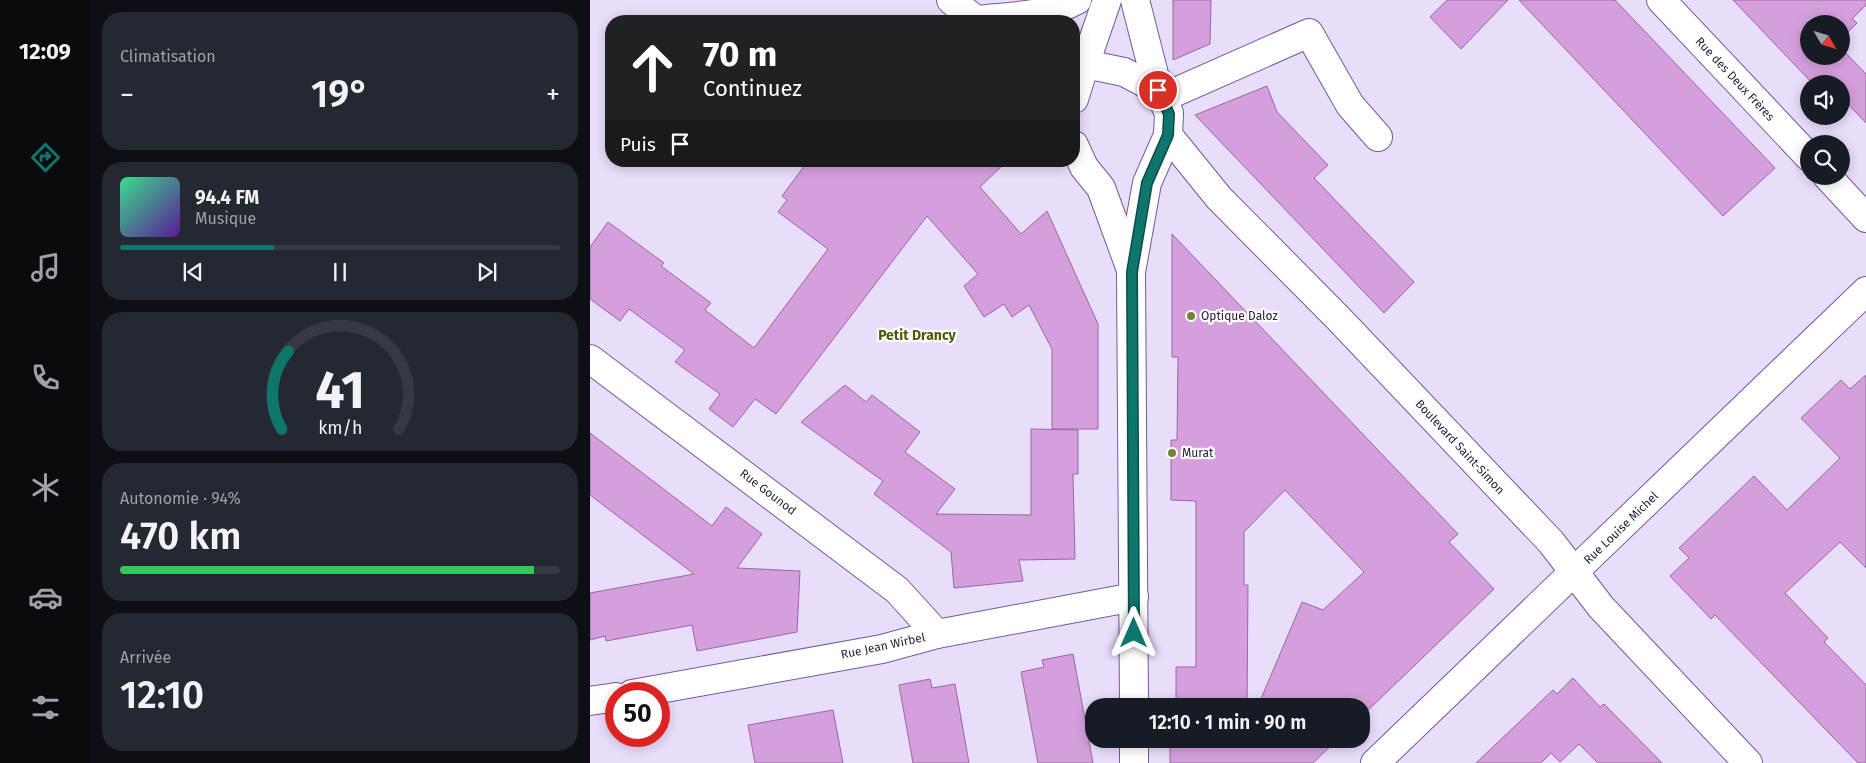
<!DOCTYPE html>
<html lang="fr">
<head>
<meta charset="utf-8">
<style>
	:root { --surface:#171b24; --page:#242831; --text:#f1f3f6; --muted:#9ea1a6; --line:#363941; --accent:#0f766e }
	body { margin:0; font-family:"Fira Sans",sans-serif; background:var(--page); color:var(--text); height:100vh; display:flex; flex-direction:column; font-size:19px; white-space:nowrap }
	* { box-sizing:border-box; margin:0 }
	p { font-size:16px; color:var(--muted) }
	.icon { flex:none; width:28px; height:28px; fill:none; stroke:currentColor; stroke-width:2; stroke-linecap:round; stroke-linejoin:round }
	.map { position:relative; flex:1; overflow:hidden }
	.details { display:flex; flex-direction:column; gap:12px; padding:12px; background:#0d0f14; width:500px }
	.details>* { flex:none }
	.hud { position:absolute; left:15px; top:15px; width:475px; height:152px; border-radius:20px; box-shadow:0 2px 12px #0003; background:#202124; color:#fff; overflow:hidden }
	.needle { width:32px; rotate:128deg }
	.tools { position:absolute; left:1210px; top:15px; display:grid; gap:10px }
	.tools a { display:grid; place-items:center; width:50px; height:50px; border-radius:50%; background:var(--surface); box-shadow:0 2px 12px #0003; font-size:25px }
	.speed { position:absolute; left:15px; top:682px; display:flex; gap:10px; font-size:25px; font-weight:700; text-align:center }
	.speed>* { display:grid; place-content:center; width:65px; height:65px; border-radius:50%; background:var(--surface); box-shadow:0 2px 12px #0003; line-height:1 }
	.speed .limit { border:8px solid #d22; background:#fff; color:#111 }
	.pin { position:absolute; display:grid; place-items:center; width:42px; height:42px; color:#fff; margin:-21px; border:2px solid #fff; border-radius:50%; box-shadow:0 1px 5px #0007 }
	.me { position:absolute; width:55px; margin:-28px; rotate:0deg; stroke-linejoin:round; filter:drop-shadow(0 0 4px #0008) }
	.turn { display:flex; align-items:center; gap:18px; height:105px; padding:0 15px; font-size:22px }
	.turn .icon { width:65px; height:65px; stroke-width:2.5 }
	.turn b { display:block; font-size:35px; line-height:42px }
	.then { display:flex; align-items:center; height:48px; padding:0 15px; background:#0003; gap:10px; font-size:19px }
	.big { font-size:38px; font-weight:600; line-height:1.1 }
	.details .widget { flex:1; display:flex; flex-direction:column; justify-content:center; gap:8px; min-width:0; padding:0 18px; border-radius:20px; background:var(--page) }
	.details .dial { align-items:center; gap:0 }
	.dial svg { height:130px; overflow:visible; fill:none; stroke:var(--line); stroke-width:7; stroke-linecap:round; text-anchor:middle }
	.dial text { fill:var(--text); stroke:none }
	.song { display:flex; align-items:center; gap:15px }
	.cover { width:60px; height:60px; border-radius:8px; background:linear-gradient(135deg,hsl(150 70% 55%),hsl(270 70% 35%)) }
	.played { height:5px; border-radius:2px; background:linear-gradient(90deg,var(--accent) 35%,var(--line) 35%) }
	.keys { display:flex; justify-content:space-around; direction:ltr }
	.heat { display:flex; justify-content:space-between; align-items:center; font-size:28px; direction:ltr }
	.charge { height:8px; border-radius:4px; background:linear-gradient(90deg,#34c759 94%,var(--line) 0) }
	.trip { position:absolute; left:495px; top:698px; width:285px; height:50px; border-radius:20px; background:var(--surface); box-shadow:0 2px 12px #0003; font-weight:600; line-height:50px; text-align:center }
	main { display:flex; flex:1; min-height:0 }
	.dock { display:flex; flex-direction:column; width:90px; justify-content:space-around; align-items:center; background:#090b0e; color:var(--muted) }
	.dock .icon { width:35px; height:35px }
	.dock .active { color:var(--accent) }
	.dock b { font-size:22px; color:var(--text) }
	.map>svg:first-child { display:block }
	.building { fill:#d59fdd; stroke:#9966a1 }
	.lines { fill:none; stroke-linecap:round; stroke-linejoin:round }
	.minor-casing { stroke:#755a9c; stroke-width:30 }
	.major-casing { stroke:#755a9c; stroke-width:30 }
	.minor { stroke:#fff; stroke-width:28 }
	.major { stroke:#fff; stroke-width:28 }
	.route-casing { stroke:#0a4d48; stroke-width:12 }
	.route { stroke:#0f766e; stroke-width:9 }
	.poi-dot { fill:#6f8435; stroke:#fff; stroke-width:2 }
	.labels { text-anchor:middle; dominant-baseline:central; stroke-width:4.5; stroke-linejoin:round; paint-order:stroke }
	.street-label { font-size:12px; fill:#2c203c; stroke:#fff }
	.poi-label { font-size:12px; fill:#2c203c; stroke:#fff; text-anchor:start }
	.neighbourhood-label { font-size:14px; font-weight:bold; fill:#495a0b; stroke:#fff }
</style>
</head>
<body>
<main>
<nav class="dock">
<b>12:09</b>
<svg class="icon active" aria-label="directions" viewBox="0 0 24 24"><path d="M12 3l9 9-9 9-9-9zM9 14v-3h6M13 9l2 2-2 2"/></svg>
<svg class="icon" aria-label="music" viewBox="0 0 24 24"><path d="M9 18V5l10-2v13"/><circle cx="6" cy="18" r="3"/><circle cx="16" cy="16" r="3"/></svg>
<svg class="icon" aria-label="phone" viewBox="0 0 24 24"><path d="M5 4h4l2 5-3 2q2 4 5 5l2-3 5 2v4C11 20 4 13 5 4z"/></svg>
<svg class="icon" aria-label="climate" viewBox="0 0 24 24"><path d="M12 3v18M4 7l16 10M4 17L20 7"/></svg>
<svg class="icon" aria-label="car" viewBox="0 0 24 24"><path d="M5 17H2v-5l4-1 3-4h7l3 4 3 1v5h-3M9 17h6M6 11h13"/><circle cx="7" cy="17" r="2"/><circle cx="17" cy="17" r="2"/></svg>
<svg class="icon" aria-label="filters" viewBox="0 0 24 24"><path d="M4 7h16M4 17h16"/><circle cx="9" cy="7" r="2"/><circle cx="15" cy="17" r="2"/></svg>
</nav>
<section class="details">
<div class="widget"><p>Climatisation</p>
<div class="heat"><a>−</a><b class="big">19°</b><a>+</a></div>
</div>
<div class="widget">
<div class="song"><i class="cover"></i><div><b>94.4 FM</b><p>Musique</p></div></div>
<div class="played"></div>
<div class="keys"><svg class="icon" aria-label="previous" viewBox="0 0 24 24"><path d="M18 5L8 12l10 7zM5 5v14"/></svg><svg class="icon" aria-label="pause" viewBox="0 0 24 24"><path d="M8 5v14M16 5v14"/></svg><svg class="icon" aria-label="next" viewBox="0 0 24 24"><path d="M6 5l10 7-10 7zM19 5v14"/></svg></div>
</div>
<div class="widget dial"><svg viewBox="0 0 100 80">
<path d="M14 69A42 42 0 1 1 86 69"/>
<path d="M14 69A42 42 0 0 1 18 21" stroke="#0f766e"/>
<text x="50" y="56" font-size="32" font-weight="700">41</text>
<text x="50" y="72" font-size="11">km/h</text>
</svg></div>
<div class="widget"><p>Autonomie · 94%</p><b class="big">470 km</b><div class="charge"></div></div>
<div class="widget"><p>Arrivée</p><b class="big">12:10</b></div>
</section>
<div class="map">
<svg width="1276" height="763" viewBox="0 0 1276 763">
	<rect width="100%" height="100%" fill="#e8ddfb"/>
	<!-- building -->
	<g class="building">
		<path d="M583,0H621L620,44L583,60Z"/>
		<path d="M857,0H918L871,49L840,17Z"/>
		<path d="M929,0H1025L1185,168L1133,216Z"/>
		<path d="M1143,0H1276V5L1262,19L1267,23L1251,39V24H1219V56H1251V48L1276,74V123L1251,97V84H1223Z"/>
		<path d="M677,86L687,112L738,165L724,178L824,282L794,313L605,115Z"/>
		<path d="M218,161H417L390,187L431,234L457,211L508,324V429H462V349L439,305L422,317L414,304L394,317L374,286L388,274L337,216L186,414L165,399L143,427L119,409L130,394L85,362L95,350L39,309L30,321L0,299V247L18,222L74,263L71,266L121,303L115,310L164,348L238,249L188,212L197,200L192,196Z"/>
		<path d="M582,234L868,534L859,542L904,589L771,717V706H668L712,602L733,610L774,572L695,490L654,532V585H658L657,706H580V699H586V667H606V501L581,500V440H587L588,357H582Z"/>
		<path d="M1276,375V568L1250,542L1195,593L1238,638L1234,642L1276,685V763H1268L1125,615L1121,619L1080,576L1099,558L1089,548L1164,476L1197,510L1250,458L1211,418L1251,380L1260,389Z"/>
		<path d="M255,385L276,402L282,395L330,432L315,452L365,489L346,514L441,515V429L488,430V474H483L485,559L429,560L433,581L364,588L361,552L284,494L293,481L211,422Z"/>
		<path d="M0,433L122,526L136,507L172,534L147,568L210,571L207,632L107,651L102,625L16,641L15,636L0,640V593L104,574L0,495Z"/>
		<path d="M483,654L503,763H448L431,672L454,667L452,660Z"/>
		<path d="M983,678L1010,707L1014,704L1072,763H1008L989,744L970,762L961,753L951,763H886L963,690L967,694Z"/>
		<path d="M340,679L342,688L365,684L379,763H323L309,685Z"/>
		<path d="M243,710L253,763H165L158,725Z"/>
		<path d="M580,739H748L723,763H580Z"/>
	</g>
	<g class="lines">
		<!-- minor casing -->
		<g class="minor-casing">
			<g id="minor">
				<path d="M545,0L568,90"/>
				<path d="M1071,0L1219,157"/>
				<path d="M386,20C420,16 456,17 487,0"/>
				<path d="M495,64L517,0"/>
				<path d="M572,98L719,33L760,105L788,137"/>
				<path d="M578,135L629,198L749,319L961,542L1011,607L1158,763"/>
				<path d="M1237,176L1276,218"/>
				<path d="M0,359L307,590L347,634"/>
				<path d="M42,694L292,649L347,634L544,597"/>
				<path d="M0,701L26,697"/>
				<path d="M785,763L1276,291"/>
			</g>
		</g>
		<!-- major casing -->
		<g class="major-casing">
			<g id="major">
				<path d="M361,0L387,21"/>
				<path d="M484,59L495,64L534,72L568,90L579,113L578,135L557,183L541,272L544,706"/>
				<path d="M484,99L495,64"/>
				<path d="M484,145L494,167L511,188L541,270"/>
				<path d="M544,763V739"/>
			</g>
		</g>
		<!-- minor -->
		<use href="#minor" class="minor"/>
		<!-- major -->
		<use href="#major" class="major"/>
	</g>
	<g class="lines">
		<!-- route casing -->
		<g class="route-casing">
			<path id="route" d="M544,633L542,272L557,183L578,135L579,114L568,90"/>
		</g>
		<!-- route -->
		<use href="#route" class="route"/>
	</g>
	<!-- markers -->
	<g class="poi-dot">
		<circle cx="601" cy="316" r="5"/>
		<circle cx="582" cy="453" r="5"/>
	</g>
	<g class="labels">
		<!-- street labels -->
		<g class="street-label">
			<text transform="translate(1145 79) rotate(47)">Rue des Deux Frères</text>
			<text transform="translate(870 447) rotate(47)">Boulevard Saint-Simon</text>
			<text transform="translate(178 492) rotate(37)">Rue Gounod</text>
			<text transform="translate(1031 528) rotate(-44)">Rue Louise Michel</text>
			<text transform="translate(293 646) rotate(-12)">Rue Jean Wirbel</text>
		</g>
		<!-- poi labels -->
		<g class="poi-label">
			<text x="611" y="316">Optique Daloz</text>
			<text x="592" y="453">Murat</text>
		</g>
		<!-- neighbourhood labels -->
		<g class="neighbourhood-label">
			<text x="327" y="335">Petit Drancy</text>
		</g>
	</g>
</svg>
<div class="tools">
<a><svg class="needle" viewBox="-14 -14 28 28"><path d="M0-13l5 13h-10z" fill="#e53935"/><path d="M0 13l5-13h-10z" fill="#9ea1a6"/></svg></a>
<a><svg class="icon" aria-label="sound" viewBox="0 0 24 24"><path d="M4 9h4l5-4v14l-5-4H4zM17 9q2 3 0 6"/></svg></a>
<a><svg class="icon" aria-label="search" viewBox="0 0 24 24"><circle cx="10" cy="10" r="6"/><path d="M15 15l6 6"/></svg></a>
</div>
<div class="speed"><div class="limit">50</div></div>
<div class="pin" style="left:568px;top:90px;background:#d93025"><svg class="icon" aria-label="arrive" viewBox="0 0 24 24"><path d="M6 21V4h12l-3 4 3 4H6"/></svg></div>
<svg class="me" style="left:544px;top:633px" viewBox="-20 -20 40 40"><path d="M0-17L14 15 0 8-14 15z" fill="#0f766e" stroke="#fff" stroke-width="4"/></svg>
<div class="trip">12:10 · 1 min · 90 m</div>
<div class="hud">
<div class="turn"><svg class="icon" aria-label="ahead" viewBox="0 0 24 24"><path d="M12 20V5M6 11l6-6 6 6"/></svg><div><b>70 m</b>Continuez</div></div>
<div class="then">Puis<svg class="icon" aria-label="arrive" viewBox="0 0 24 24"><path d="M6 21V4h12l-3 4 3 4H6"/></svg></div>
</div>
</div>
</main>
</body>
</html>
